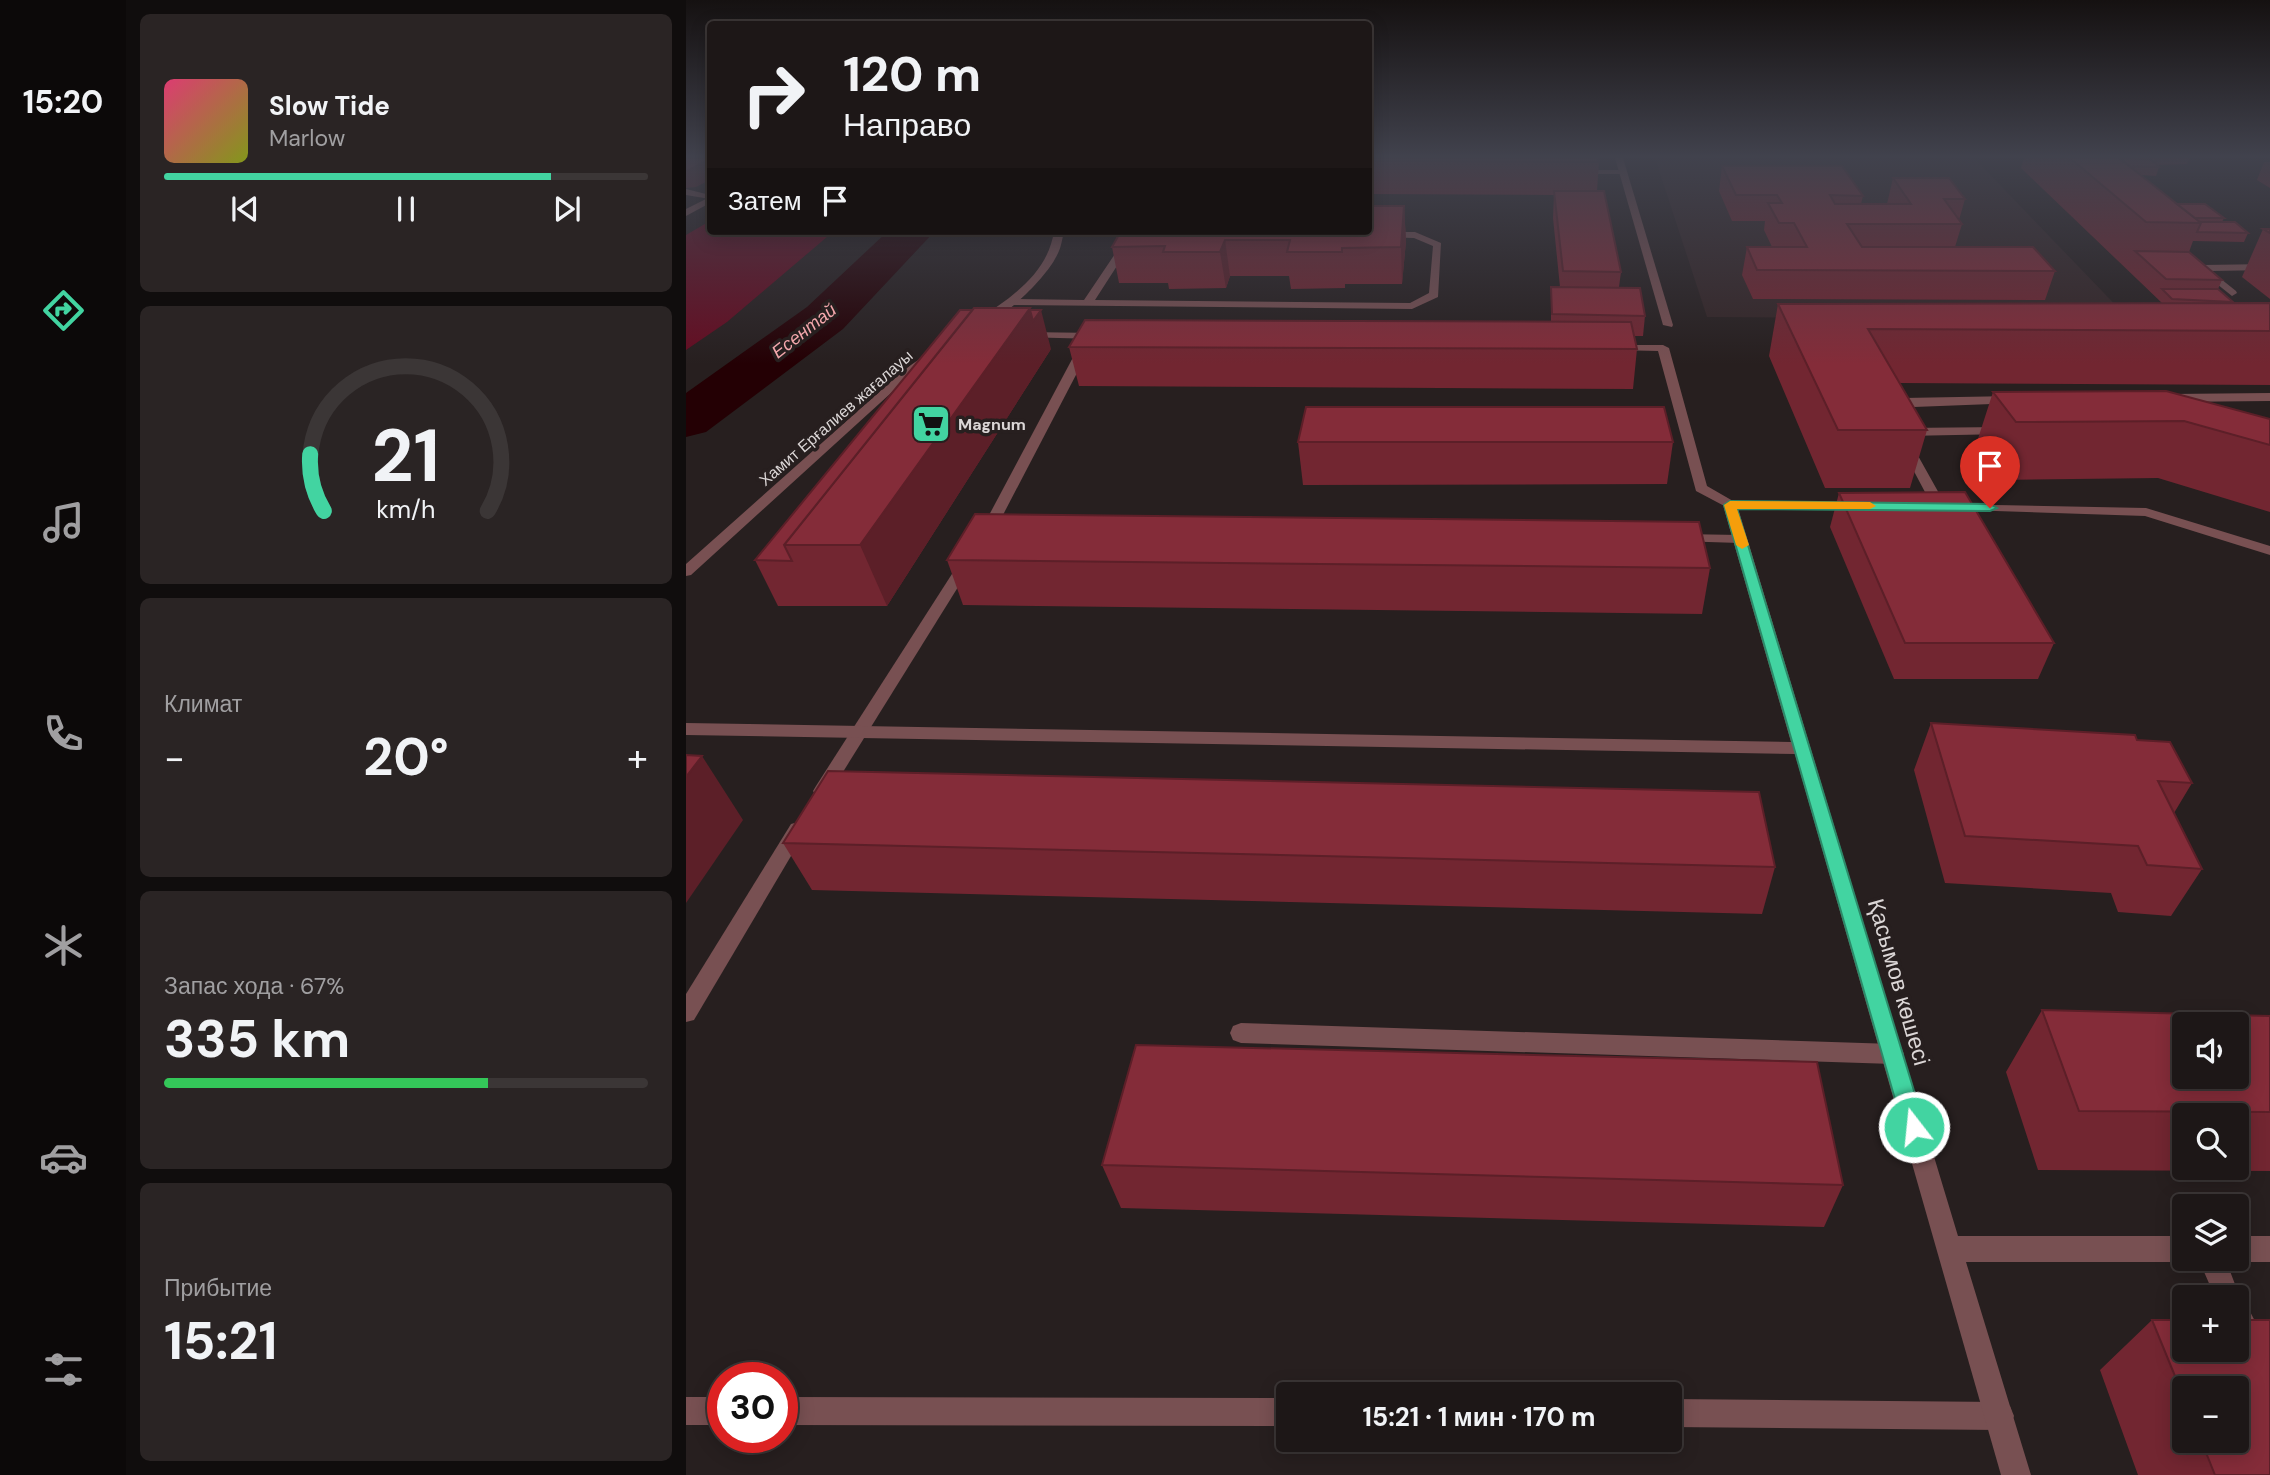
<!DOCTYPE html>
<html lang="ru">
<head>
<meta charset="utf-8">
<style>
	:root { --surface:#1d1717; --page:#2a2424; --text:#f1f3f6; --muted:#a09fa1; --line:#3b3636; --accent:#42d4a1 }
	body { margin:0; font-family:"DM Sans",sans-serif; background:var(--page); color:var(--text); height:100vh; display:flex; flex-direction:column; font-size:26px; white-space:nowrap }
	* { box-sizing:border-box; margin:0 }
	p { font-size:23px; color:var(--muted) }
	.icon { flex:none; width:38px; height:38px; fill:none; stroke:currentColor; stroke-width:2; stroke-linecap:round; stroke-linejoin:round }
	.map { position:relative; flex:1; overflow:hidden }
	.sheet { display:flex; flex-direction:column; gap:14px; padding:14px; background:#100d0d; width:560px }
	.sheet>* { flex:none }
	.guide { position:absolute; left:21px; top:21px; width:665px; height:214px; border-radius:7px; box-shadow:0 4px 18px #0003,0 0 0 2px var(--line); background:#1d1717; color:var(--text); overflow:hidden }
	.fabs { position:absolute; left:1486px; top:1012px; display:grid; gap:14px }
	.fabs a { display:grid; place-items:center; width:77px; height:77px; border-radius:7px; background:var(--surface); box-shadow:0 4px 18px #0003,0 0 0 2px var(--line); font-size:35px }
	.speed { position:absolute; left:21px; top:1362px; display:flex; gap:14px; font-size:35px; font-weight:700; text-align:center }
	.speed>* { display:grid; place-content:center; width:91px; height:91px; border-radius:50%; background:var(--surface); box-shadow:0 4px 18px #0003,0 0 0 2px var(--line); line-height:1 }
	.speed .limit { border:10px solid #d22; background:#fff; color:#111 }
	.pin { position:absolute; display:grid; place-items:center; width:60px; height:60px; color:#fff; margin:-72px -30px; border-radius:50% 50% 50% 0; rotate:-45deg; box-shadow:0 0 7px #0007 }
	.pin .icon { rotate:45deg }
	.me { position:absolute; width:77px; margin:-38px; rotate:344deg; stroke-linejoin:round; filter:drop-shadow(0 0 5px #0008) }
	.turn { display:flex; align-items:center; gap:24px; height:147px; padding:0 21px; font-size:32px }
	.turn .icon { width:91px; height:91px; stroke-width:2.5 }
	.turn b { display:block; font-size:49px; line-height:60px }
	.then { display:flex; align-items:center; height:66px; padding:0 21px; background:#0003; gap:14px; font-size:26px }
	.big { font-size:52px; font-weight:700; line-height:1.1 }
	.sheet .widget { flex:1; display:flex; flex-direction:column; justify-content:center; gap:10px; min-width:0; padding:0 24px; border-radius:10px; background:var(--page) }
	.sheet .dial { align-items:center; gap:0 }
	.dial svg { height:182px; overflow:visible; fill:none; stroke:var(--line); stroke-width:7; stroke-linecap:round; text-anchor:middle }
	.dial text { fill:var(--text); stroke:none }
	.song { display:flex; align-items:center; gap:21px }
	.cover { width:84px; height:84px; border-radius:10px; background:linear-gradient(135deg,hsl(340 70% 55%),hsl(70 70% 35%)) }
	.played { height:7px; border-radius:4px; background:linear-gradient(90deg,var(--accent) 80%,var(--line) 80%) }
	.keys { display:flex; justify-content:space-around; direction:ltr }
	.heat { display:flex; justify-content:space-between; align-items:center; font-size:38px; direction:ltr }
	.charge { height:10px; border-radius:5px; background:linear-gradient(90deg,#34c759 67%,var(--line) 0) }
	.trip { position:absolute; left:590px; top:1382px; width:406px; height:70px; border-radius:7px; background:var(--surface); box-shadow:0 4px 18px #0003,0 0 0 2px var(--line); font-weight:700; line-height:70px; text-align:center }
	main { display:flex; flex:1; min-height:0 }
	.dock { display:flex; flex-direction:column; width:126px; justify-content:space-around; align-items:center; background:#0c0909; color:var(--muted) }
	.dock .icon { width:49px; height:49px }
	.dock .active { color:var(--accent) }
	.dock b { font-size:32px; color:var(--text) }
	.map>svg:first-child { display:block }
	.built { fill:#342526 }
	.green { fill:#650c21 }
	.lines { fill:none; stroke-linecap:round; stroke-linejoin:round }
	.river { fill:#240004; fill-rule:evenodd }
	.lane { fill:#785052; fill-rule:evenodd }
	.street { fill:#785052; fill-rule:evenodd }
	.wall { fill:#722631; fill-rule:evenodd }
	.shaded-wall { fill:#5c1f28 }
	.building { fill:#842c39; stroke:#5c1f28; stroke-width:2; fill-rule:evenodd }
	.route { fill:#42d4a1; stroke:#2b8a69; stroke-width:2 }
	.slow { fill:#f59e0b }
	.labels { text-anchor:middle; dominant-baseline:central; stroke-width:7; stroke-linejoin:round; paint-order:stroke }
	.far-street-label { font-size:16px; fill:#dbd6d6; stroke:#271f1f }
	.far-poi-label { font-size:16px; font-weight:bold; fill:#dbd6d6; stroke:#271f1f; text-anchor:start }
	.far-water-label { font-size:18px; font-style:italic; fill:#f4a7ac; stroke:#271f1f }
	.near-street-label { font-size:23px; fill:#dbd6d6; stroke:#271f1f }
</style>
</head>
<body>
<main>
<nav class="dock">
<b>15:20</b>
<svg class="icon active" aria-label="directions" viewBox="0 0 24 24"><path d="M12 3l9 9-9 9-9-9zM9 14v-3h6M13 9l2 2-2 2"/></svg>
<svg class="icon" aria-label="music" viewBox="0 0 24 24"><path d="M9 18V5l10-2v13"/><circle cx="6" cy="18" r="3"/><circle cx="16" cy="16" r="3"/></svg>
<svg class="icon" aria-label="phone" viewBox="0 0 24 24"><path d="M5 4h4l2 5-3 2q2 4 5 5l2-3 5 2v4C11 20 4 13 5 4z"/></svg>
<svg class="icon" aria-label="climate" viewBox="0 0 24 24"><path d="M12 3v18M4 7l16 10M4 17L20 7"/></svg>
<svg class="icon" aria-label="car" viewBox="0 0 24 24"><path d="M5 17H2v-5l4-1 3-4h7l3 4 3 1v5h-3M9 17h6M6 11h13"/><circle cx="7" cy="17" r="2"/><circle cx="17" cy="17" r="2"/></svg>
<svg class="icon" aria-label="filters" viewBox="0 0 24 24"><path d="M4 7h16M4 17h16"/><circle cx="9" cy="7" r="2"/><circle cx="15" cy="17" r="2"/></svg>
</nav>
<section class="sheet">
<div class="widget">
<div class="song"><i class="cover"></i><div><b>Slow Tide</b><p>Marlow</p></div></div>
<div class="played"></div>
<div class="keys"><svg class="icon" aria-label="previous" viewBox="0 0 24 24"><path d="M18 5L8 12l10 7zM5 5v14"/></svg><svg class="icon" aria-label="pause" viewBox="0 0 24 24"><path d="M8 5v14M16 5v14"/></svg><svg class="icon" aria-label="next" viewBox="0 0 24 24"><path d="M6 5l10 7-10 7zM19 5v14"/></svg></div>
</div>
<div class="widget dial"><svg viewBox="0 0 100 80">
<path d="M14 69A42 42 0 1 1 86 69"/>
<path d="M14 69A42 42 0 0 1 8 44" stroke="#42d4a1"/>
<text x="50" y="56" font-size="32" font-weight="700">21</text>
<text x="50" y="72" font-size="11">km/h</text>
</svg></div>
<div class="widget"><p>Климат</p>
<div class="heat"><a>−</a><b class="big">20°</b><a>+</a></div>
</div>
<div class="widget"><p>Запас хода · 67%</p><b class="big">335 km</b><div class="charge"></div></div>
<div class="widget"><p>Прибытие</p><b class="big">15:21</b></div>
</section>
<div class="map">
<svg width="1584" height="1475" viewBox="0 0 1584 1475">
	<rect width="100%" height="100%" fill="#271f1f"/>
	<!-- built -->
	<path class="built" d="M969,158H1288L1444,320L1021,317Z"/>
	<!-- green -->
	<path class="green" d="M24,221V231H148L41,322L0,350V235Z"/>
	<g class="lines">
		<!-- river -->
		<path class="river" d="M202,231H249L157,329L20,432L0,437V393L121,307Z"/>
		<!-- lane -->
		<g class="lane">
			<path d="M891,170H937L941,172L937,174H888Z"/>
			<path d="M0,189L24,195V199L0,195Z"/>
			<path d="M697,232H729L755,243L752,297L726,309L325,305L320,302L325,299L398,300L439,239L442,238L447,241L409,300L724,303L743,293L747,246L728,238L694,237L692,235Z"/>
			<path d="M1584,264V270L1525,271L1550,291L1551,293L1546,296L1511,268L1516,265Z"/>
			<path d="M338,332L412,333L417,336L412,339L334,337V333Z"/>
			<path d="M398,345L404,348L307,534L305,537H295L293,534L392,348Z"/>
			<path d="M925,345H977L983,348L1021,486L1047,501L1173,502L1180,506L1173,510L1044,509L1010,491L972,351L929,350L925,349Z"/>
			<path d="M1584,393V401L1485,402L1479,398L1485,394Z"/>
			<path d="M1328,396L1332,397V403L1202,408L1196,404L1217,398Z"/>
			<path d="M1317,427L1321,428V434L1219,436L1213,432L1219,428Z"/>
			<path d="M1220,441L1226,445L1259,504L1460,508L1584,546V555L1459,516L1248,509L1214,445Z"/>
			<path d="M995,534L1054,535L1061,539L1054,543L990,541L988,538Z"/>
			<path d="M280,559L287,563L142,796H130L127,791L130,786L273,563Z"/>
			<path d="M112,822L119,824L121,829L8,1020L0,1022V994L105,824Z"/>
			<path d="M555,1023L1207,1044L1215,1047L1218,1054L1215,1061L1207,1064L555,1043L547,1040L544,1033L547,1026Z"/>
			<path d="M1512,1258H1539L1555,1300L1559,1302L1584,1350V1394L1574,1390L1550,1341V1297H1529Z"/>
			<rect x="0" y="1397" width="37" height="28"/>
			<path d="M96,1397L602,1398V1426L96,1425Z"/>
			<path d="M984,1399L1314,1402L1324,1406L1328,1416L1324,1426L1314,1430L984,1427Z"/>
		</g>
		<!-- street -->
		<g class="street">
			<path d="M929,158H937L987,325L986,327L977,325Z"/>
			<path d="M24,197V203L0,216V209Z"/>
			<path d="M368,231H378C376,240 375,249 370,257C361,276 314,325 293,323V319C326,297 362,273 368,231Z"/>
			<path d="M241,354L251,356L227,373L5,575L0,576V564L219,369Z"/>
			<path d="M1044,501L1051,505L1272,1236H1498V1258H1507L1498,1262H1280L1345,1475H1315L1109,754L0,735V723L1105,742L1037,505Z"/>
			<path d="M1550,1236H1584V1262H1550L1541,1258H1550Z"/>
		</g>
	</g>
	<!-- wall -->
	<g class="wall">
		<path d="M682,158L913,162L911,191L935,272L933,287L959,316L957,336H948L951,349L947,389L393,386L383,347L865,322V287H874L867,218L868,195L682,194Z"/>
		<path d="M1338,158H1504L1501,164L1471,165L1473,167L1470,176L1455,175L1491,204L1538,218L1536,222L1562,233L1558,242L1507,241L1503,252L1536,280L1532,289L1547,302L1546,303H1584V385L1213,383L1241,430L1224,488H1139L1083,356L1092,304L1476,303L1335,168Z"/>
		<path d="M1578,162H1584V188L1571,180Z"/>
		<path d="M1036,166L1177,196L1175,204H1201L1207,178L1279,199L1273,220L1276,224L1269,247L1369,271L1359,300L1067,299L1056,275L1061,247H1086L1078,230L1079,221H1046L1033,191Z"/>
		<path d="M718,206L720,241L716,284H659V288L605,289L603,276H544L540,288L483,289L482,283H433L426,247Z"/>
		<path d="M1577,229H1584V299L1556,277Z"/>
		<path d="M365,349L201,606H92L69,560Z"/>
		<path d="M1307,392L1584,419V512L1472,478L1310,480L1289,448Z"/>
		<path d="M612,442H987L981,484L617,485Z"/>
		<path d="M1153,493L1368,643L1352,679H1208L1144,527Z"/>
		<path d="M261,560L1024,568L1016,614L277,605Z"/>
		<path d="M1245,723L1506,783L1488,813L1516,869L1485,916L1432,912L1425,893L1259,883L1228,770Z"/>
		<path d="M97,843L1089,867L1076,914L126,890Z"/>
		<path d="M1356,1010L1584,1016V1171L1352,1170L1320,1072ZM1498,1115H1550V1167H1498Z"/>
		<path d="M416,1165L1157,1185L1138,1227L435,1208Z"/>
		<path d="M1466,1320L1584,1475H1452L1414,1370ZM1498,1388L1550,1440H1498Z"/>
	</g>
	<!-- shaded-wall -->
	<g class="shaded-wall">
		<path d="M24,159V180L10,187L0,188V170Z"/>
		<path d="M718,206L720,241L716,284L715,247Z"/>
		<path d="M539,240L544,276L540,288L534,252Z"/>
		<path d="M344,308L347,321L355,310L365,349L201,606L174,545Z"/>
		<path d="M16,756L57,820L0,903V777Z"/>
	</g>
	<!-- building -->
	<g class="building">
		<path d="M0,158H24V159L3,170H0Z"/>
		<path d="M682,158H912L913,162L682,161Z"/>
		<path d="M1384,158H1433L1515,223L1460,222Z"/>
		<path d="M1434,158L1464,159L1473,167L1444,166Z"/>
		<path d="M1036,166H1156L1177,196L1144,195L1149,204H1225L1207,178H1263L1279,199H1258L1276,224H1161L1176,247H1347L1369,271L1071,270L1061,247H1121L1108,223H1093L1082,203H1096L1091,195H1050Z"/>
		<path d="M868,191H918L935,272L877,271Z"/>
		<path d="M1491,204H1519L1538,218H1509Z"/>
		<path d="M682,206H718L715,247L656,248V252H601L604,240H539L534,252H477L479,246L426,247L435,231H682Z"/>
		<path d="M1514,222H1549L1562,233L1511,232L1515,223Z"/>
		<path d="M1577,229H1584V233Z"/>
		<path d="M1449,251L1503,252L1536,280L1480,279Z"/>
		<path d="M865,287L954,288L959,316L866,314Z"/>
		<path d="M1476,289H1532L1547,302L1486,299Z"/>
		<path d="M1584,303V331L1182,329L1241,430H1152L1092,304Z"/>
		<path d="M288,308H344L174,545H98Z"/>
		<path d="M274,310H286L98,545L106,561L69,560Z"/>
		<path d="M344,310H355L347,321Z"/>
		<path d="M399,320L945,322L951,349L383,347Z"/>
		<path d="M1480,391L1584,419V445L1498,421L1330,422L1307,392Z"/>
		<path d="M620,407H978L987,442H612Z"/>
		<path d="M1279,492L1368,643H1219L1153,493Z"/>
		<path d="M289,514L1013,522L1024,568L261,560Z"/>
		<path d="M1245,723L1449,735L1451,740L1484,742L1506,783L1472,781L1516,869L1461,865L1452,846L1279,836Z"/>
		<path d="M0,755L16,756L0,777Z"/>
		<path d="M142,771L1073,792L1089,867L97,843Z"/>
		<path d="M1356,1010L1584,1016V1112L1393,1111ZM1498,1024H1550V1076H1498Z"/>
		<path d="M450,1045L1131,1062L1157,1185L416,1165Z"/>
		<path d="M1466,1320H1498V1349H1550V1320H1584V1475H1529L1515,1440H1550V1388H1498V1398Z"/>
	</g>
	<!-- sky -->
	<linearGradient id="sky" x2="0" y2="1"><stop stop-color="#151111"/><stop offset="0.43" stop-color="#41424d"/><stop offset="1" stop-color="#41424d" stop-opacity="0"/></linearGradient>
	<rect width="1584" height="364" fill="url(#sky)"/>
	<!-- route -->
	<path class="route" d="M1044,501L1304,504L1311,508L1304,511L1051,509L1239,1127L1236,1134L1228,1137L1220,1134L1217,1127L1038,505Z"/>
	<!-- slow -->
	<path class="slow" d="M1044,501L1184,502L1190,506L1184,509H1051L1063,545L1056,549L1050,545L1038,505Z"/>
	<!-- icons -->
	<defs>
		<g id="supermarket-square" transform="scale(2.0125)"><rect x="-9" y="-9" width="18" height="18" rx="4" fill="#42d4a1" stroke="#271f1f"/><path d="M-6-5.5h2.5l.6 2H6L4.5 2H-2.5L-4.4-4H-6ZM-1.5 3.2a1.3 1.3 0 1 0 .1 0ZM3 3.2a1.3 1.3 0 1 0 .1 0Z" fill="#111"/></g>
	</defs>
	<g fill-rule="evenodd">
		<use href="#supermarket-square" x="245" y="424"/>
	</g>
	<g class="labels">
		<!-- far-street labels -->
		<g class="far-street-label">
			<text transform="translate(150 418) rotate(-41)">Хамит Ерғалиев жағалауы</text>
		</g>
		<!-- far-poi labels -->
		<g class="far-poi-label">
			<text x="272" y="424">Magnum</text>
		</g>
		<!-- far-water labels -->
		<g class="far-water-label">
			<text transform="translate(118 331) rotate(-38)">Есентай</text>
		</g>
		<!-- near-street labels -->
		<g class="near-street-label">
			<text transform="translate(1213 982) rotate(74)">Қасымов көшесі</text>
		</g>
	</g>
</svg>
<div class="fabs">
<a><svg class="icon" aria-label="sound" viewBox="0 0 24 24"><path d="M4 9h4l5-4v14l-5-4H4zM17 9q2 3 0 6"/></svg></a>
<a><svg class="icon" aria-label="search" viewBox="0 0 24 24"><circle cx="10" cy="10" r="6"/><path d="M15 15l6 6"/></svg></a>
<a><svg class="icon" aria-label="layers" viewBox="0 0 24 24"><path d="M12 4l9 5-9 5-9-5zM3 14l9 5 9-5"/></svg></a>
<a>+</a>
<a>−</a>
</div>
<div class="speed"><div class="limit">30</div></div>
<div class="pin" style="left:1304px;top:508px;background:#d93025"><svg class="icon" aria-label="arrive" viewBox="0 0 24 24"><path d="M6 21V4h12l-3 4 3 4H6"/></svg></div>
<svg class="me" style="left:1228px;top:1127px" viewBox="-20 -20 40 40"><circle r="17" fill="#42d4a1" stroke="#fff" stroke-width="3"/><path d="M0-11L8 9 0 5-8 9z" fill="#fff"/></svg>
<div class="trip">15:21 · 1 мин · 170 m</div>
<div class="guide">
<div class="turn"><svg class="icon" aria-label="right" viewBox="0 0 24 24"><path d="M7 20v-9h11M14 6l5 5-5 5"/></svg><div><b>120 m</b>Направо</div></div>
<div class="then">Затем<svg class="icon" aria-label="arrive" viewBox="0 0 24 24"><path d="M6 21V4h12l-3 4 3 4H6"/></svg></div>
</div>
</div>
</main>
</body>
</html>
